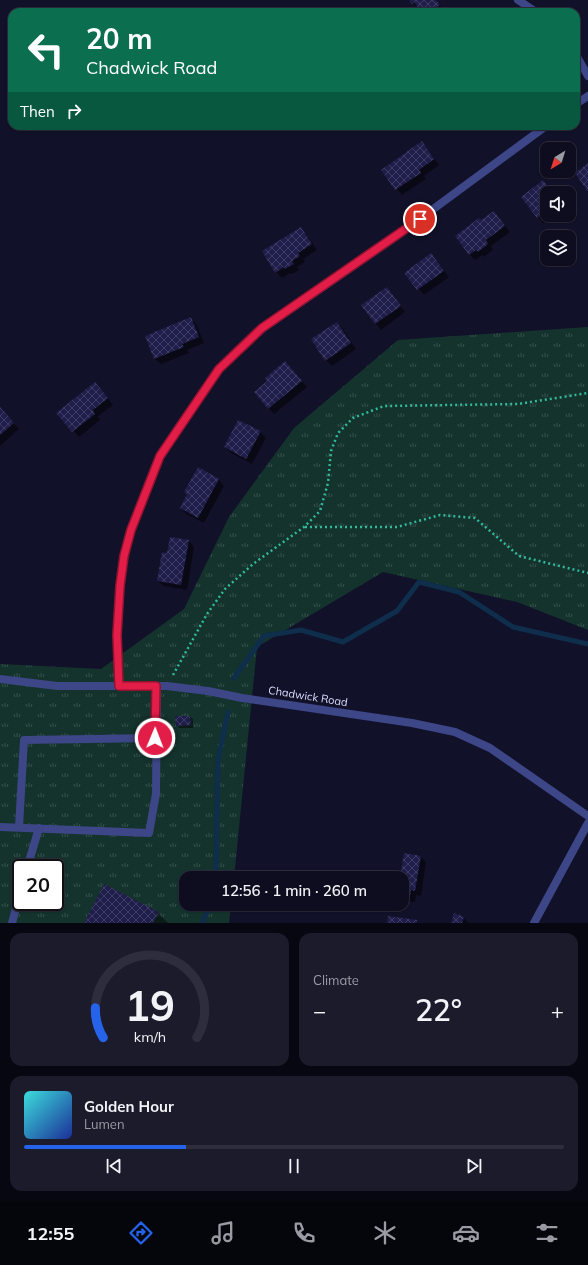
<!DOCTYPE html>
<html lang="en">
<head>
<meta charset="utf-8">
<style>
	:root { --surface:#0d0d1f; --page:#1b1b2c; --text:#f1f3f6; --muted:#9a9ca4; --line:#2d2d3d; --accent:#2563eb }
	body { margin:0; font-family:Mulish,sans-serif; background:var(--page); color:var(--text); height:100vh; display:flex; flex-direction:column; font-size:15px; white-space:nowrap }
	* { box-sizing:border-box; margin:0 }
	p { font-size:13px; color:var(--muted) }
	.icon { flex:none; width:22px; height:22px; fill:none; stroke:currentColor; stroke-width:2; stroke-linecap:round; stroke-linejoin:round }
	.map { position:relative; height:923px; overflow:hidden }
	.panel { display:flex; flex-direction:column; gap:10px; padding:10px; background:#070711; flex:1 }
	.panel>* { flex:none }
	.top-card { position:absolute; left:8px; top:8px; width:572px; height:122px; border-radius:12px; box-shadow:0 1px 3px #0004,0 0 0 1px var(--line); background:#0b6e4f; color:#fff; overflow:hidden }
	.needle { width:26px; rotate:218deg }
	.buttons { position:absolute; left:540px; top:142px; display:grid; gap:8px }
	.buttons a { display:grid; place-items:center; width:36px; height:36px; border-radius:8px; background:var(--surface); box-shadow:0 1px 3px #0004,0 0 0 1px var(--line); font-size:20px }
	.speed { position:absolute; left:12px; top:859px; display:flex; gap:8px; font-size:20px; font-weight:700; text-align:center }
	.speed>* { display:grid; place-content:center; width:52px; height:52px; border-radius:50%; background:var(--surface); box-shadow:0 1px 3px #0004,0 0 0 1px var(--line); line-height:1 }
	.speed .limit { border:2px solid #111; border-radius:6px; background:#fff; color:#111 }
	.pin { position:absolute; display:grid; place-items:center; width:34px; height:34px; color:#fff; margin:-17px; border:2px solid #fff; border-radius:50%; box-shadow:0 1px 4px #0007 }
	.me { position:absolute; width:44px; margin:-22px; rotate:1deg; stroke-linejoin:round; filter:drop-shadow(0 0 3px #0008) }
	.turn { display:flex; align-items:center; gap:14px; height:84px; padding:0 12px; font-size:18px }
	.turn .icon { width:52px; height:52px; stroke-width:2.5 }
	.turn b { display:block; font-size:28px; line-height:34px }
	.then { display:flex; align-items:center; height:38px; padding:0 12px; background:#0003; gap:8px; font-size:15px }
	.big { font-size:30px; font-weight:600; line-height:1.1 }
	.panel .card { flex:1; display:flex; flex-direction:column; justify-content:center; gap:6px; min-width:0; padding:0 14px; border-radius:12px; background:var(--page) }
	.panel .dial { align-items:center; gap:0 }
	.dial svg { height:104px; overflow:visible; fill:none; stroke:var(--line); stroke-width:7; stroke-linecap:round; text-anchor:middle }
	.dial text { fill:var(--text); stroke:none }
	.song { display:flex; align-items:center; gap:12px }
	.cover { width:48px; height:48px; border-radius:6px; background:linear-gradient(135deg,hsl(180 70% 55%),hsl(230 70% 35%)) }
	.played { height:4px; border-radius:2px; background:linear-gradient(90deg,var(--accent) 30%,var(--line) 30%) }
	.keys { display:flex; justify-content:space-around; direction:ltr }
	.heat { display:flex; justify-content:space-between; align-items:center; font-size:22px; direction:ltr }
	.panel .tiles { flex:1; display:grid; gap:10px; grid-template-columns:1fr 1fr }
	.card:last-child { grid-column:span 2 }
	.trip { position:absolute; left:179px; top:871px; width:230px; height:40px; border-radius:12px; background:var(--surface); box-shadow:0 1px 3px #0004,0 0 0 1px var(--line); font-weight:600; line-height:40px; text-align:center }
	.tab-bar { display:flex; height:64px; justify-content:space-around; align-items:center; background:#05050c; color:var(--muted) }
	.tab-bar .icon { width:28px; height:28px }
	.tab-bar .active { color:var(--accent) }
	.tab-bar b { font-size:18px; color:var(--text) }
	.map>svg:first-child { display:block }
	.grass { fill:url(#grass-tufts); fill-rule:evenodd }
	.shadow { fill:#0007 }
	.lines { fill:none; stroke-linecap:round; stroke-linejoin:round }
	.stream { stroke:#0e2e4c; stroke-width:5 }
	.building { fill:url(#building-cross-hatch) }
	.path { stroke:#32ba9c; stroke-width:2.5; stroke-dasharray:2 3; stroke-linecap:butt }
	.service { stroke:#3d4687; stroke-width:8 }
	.minor { stroke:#3d4687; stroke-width:8 }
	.tertiary { stroke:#3d4687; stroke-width:8 }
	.route-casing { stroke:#92132f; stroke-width:10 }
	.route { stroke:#e11d48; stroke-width:7 }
	.labels { text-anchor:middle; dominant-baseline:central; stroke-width:3.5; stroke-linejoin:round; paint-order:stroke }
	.street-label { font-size:11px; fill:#dadcfe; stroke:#111129 }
</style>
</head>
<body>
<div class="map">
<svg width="588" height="923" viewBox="0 0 588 923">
	<defs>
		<pattern id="grass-tufts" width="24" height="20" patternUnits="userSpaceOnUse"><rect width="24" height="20" fill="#14332d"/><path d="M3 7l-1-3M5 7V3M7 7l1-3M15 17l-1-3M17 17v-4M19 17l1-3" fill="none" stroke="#36504c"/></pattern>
		<pattern id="building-cross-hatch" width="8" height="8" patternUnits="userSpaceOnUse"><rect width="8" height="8" fill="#1f1d4a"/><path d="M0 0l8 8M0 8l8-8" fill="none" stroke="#3f3d65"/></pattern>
	</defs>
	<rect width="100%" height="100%" fill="#111129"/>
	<!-- grass -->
	<path class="grass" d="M588,327V630L517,602L383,572L257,647L234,878H186V904H231L229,923H0V664L101,669L184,609L229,517L294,428L398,340ZM21,868H55V902H21Z"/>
	<!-- shadow -->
	<g class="shadow">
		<path d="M410,0H436L445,12H422Z"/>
		<path d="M422,143L439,165L424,176L426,179L402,195L382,171Z"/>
		<path d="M543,181L553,193H547V215H553L543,223L538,217Z"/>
		<path d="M494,212L510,232L491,246L493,250L484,257L482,255L475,260L469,254L481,221Z"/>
		<path d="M569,213L570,214L562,220L557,215H569Z"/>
		<path d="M301,228L306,234L317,250L303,259L305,262L297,267L299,270L292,274L290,273L282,278L276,272Z"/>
		<path d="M431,254L449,277L424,295L406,273Z"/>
		<path d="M387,288L405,312L381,330L362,305Z"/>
		<path d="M191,318L196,324L204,343L187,350L189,353L161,364L155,359L146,337Z"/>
		<path d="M337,323L343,329L356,349L332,366L326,360Z"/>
		<path d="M285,362L307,387L274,414L268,408Z"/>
		<path d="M100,389L113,405L98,416L100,420L79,437L58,413Z"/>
		<path d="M0,409L19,429L0,446Z"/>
		<path d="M260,432L266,438L252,464L231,453L225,447Z"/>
		<path d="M198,469L219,480L224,486L204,523L186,514L181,508L188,494Z"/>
		<path d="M189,541L194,547L187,590L164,586L158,581L168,554Z"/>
		<path d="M190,717L193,719V728H179L177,725Z"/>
		<path d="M421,857L426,862L421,896L416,895L415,902L407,901L402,896V878H401Z"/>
		<path d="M158,913L168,923H85Z"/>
		<path d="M455,915L464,918L469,923H452Z"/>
	</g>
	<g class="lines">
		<!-- stream -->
		<g class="stream">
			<path d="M234,678L264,636L301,630L343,642L397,611L419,582L459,592L513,627L588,644"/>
			<path d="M216,878L218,760L228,712"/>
			<path d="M202,923L211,904"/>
		</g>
	</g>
	<!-- building -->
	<g class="building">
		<path d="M409,0H436L440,5L431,12H421L414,2L412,4Z"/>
		<path d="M422,141L434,159L419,170L421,173L395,190L381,170Z"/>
		<path d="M588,163V192L575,173Z"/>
		<path d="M543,180L553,193H547V210L537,218L521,197Z"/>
		<path d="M494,211L505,226L486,240L488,244L478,252L476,250L469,255L455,236L479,218L481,220Z"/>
		<path d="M301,227L312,244L298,253L300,256L292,261L294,264L285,269L284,267L275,273L262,251Z"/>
		<path d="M431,253L444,271L417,290L404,273Z"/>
		<path d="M387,287L401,306L375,324L361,305Z"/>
		<path d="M191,317L199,337L182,344L184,347L154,359L145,336Z"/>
		<path d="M337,322L351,343L325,361L311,339Z"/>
		<path d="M285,361L302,381L268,409L254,392L267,381L265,378Z"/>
		<path d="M95,382L108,398L93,410L95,414L72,432L56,413Z"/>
		<path d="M0,407L14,423L0,435Z"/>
		<path d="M238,420L261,431L246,459L224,447Z"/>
		<path d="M198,467L219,479L198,518L180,508L187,494L184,492Z"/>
		<path d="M170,537L189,540L181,585L157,581L162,552L167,553Z"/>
		<path d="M175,716H190L191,725L176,726Z"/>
		<path d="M404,853L421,856L415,891L411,890L410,897L402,896V878H400Z"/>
		<path d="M104,884L159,912L153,923H84Z"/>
		<path d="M454,913L464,917L462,923H451Z"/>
		<path d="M388,916L417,920V923H387Z"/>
	</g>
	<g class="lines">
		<!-- path -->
		<g class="path">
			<path d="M305,527H397L440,515L475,518L519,556L588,573"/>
			<path d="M173,675L207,614L225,589L253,564L304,527L320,511L328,483L331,451L338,433L353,418L384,406L518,404L588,393"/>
		</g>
		<!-- service -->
		<g class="service">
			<path d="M0,827L149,833L156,794L157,686"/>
			<path d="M19,827L24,740L155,738"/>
			<path d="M27,868L39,828"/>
			<path d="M12,923L21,890"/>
			<path d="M534,923L588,823"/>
		</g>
		<!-- minor -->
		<g class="minor">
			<path d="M518,0L536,12"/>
			<path d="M576,55L588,76"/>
			<path d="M576,104L588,96"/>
			<path d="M119,686L117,635L120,586L124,556L131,530L160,457L219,369L262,329L394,238L546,126"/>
		</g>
		<!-- tertiary -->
		<path class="tertiary" d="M0,679L57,686H167L208,691L242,698L412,723L455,732L490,748L588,816"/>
	</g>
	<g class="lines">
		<!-- route casing -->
		<g class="route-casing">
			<path id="route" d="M155,738L156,686H119L117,635L120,586L124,556L131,530L160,456L219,369L262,328L420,219"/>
		</g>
		<!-- route -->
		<use href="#route" class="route"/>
	</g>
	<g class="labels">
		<!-- street labels -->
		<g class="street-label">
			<text transform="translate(308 696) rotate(9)">Chadwick Road</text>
		</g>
	</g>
</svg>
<div class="buttons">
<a><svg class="needle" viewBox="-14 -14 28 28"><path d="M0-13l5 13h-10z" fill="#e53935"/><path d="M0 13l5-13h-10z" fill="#9a9ca4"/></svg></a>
<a><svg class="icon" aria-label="sound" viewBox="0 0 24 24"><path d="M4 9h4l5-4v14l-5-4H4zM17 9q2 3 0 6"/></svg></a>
<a><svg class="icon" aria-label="layers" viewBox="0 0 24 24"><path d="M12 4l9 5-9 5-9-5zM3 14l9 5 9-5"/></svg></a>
</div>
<div class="speed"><div class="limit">20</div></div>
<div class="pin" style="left:420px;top:219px;background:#d93025"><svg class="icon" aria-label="arrive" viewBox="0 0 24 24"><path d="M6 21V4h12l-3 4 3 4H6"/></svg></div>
<svg class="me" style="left:155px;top:738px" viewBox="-20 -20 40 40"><circle r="17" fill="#e11d48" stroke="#fff" stroke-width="3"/><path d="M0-11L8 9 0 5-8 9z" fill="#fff"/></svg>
<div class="trip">12:56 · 1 min · 260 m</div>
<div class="top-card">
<div class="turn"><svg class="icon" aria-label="left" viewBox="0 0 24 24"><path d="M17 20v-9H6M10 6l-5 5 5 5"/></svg><div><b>20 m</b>Chadwick Road</div></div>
<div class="then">Then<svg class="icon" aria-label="right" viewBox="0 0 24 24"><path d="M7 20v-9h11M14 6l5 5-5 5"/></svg></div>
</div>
</div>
<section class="panel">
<div class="tiles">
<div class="card dial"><svg viewBox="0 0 100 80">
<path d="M14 69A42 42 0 1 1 86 69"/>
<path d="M14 69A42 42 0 0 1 8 46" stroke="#2563eb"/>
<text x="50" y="56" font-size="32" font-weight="700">19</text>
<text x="50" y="72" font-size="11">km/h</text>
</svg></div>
<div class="card"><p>Climate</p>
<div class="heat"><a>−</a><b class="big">22°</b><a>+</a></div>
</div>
<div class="card">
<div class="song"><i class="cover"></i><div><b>Golden Hour</b><p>Lumen</p></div></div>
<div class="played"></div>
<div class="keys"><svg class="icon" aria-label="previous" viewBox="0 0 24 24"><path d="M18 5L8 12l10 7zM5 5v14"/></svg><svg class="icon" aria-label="pause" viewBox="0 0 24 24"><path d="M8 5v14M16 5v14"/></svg><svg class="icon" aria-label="next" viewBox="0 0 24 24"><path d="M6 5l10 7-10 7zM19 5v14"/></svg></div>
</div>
</div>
</section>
<nav class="tab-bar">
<b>12:55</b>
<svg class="icon active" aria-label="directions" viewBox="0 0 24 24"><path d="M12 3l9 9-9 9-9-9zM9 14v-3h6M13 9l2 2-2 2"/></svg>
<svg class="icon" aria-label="music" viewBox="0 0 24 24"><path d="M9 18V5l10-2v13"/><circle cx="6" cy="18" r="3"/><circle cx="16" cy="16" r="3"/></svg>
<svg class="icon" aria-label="phone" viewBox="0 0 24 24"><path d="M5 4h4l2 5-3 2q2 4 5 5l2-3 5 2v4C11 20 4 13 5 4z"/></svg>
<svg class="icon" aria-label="climate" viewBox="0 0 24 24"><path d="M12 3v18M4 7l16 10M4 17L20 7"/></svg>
<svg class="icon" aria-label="car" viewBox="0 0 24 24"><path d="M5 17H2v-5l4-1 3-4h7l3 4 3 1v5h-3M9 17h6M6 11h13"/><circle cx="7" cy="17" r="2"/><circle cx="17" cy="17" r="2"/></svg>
<svg class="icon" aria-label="filters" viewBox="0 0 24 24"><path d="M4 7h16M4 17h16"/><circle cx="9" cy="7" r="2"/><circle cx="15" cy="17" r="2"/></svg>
</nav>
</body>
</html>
